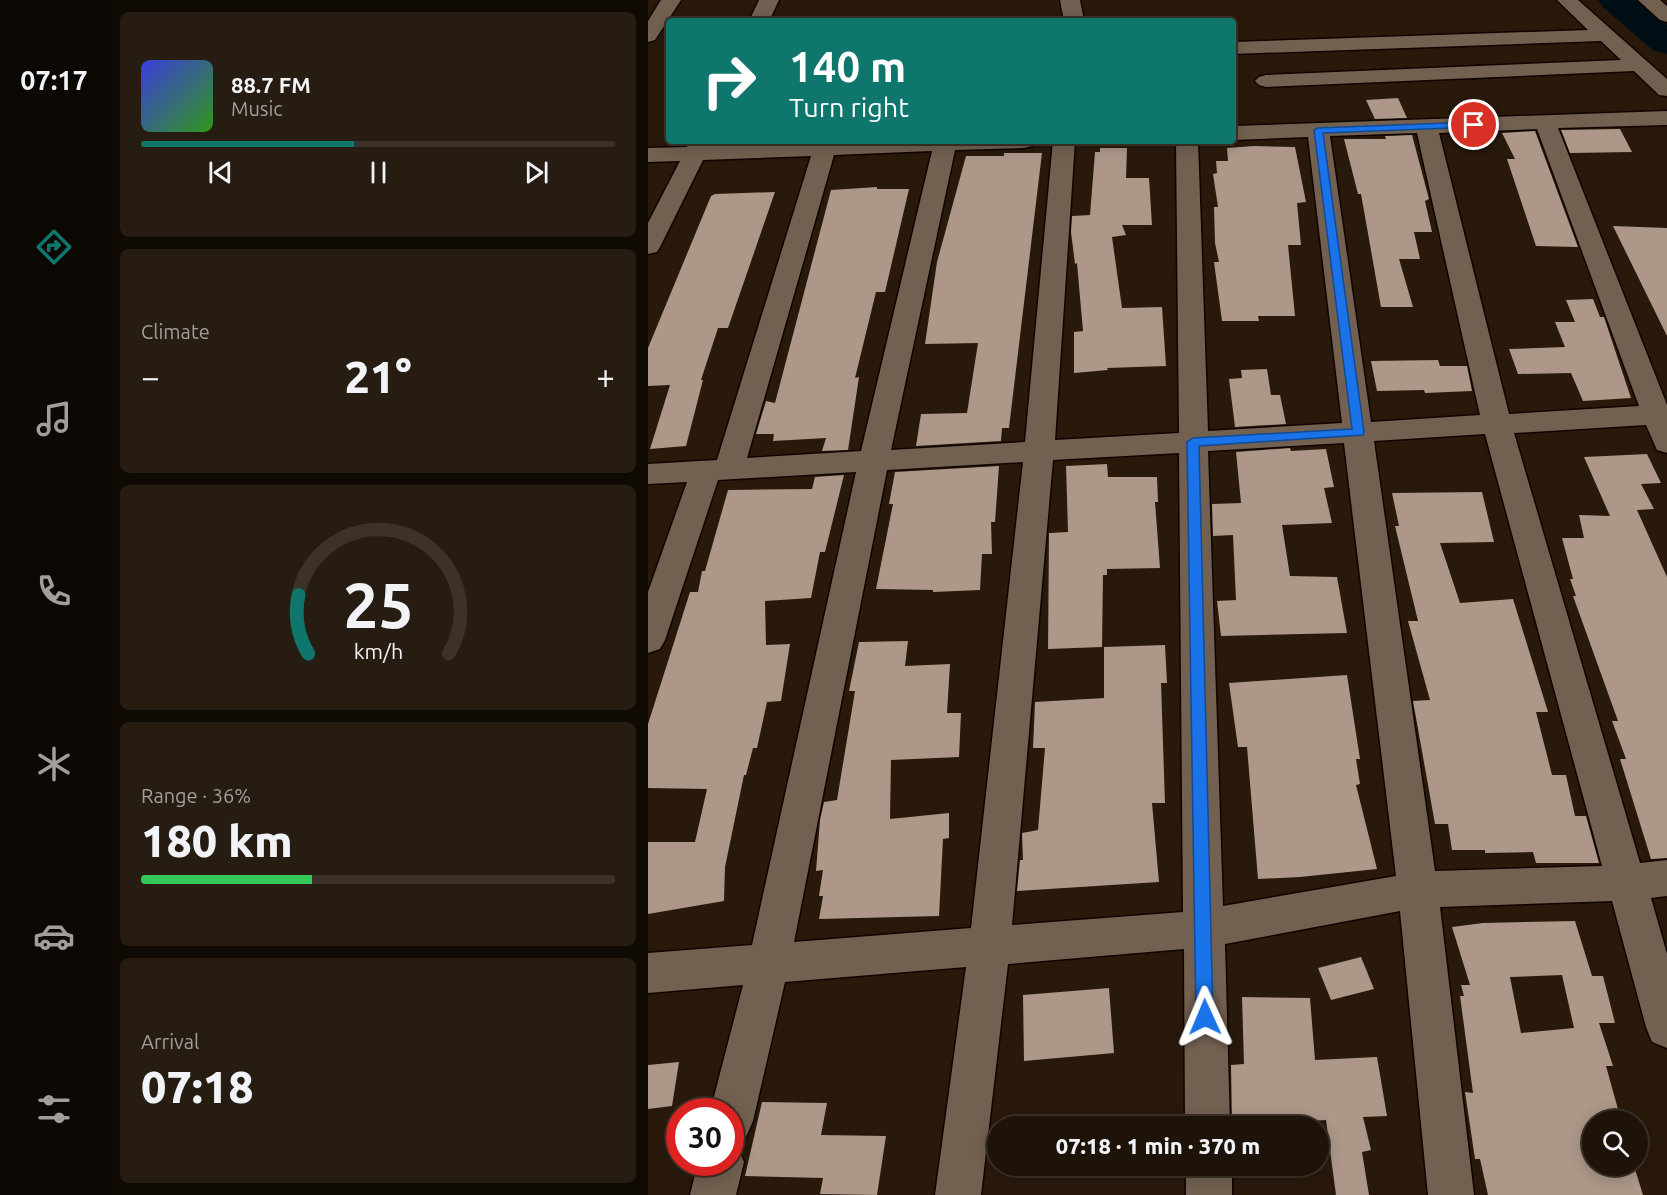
<!DOCTYPE html>
<html lang="en">
<head>
<meta charset="utf-8">
<style>
	:root { --surface:#1e1308; --page:#261c12; --text:#f1f3f6; --muted:#a19e9c; --line:#3c3229; --accent:#0f766e }
	body { margin:0; font-family:Ubuntu,sans-serif; background:var(--page); color:var(--text); height:100vh; display:flex; flex-direction:column; font-size:22px; white-space:nowrap }
	* { box-sizing:border-box; margin:0 }
	p { font-size:20px; color:var(--muted) }
	.icon { flex:none; width:33px; height:33px; fill:none; stroke:currentColor; stroke-width:2; stroke-linecap:round; stroke-linejoin:round }
	.map { position:relative; flex:1; overflow:hidden }
	.drawer { display:flex; flex-direction:column; gap:12px; padding:12px; background:#100a04; width:540px }
	.drawer>* { flex:none }
	.hud { position:absolute; left:18px; top:18px; width:570px; height:126px; border-radius:6px; box-shadow:0 3px 15px #0003,0 0 0 2px var(--line); background:#0f766e; color:#fff; overflow:hidden }
	.fabs { position:absolute; left:934px; top:1110px; display:grid; gap:12px }
	.fabs a { display:grid; place-items:center; width:66px; height:66px; border-radius:50%; background:var(--surface); box-shadow:0 3px 15px #0003,0 0 0 2px var(--line); font-size:30px }
	.speed { position:absolute; left:18px; top:1098px; display:flex; gap:12px; font-size:30px; font-weight:700; text-align:center }
	.speed>* { display:grid; place-content:center; width:78px; height:78px; border-radius:50%; background:var(--surface); box-shadow:0 3px 15px #0003,0 0 0 2px var(--line); line-height:1 }
	.speed .limit { border:9px solid #d22; background:#fff; color:#111 }
	.pin { position:absolute; display:grid; place-items:center; width:51px; height:51px; color:#fff; margin:-26px; border:3px solid #fff; border-radius:50%; box-shadow:0 2px 6px #0007 }
	.me { position:absolute; width:66px; margin:-33px; rotate:359deg; stroke-linejoin:round; filter:drop-shadow(0 0 4px #0008) }
	.turn { display:flex; align-items:center; gap:21px; height:126px; padding:0 24px; font-size:27px }
	.turn .icon { width:78px; height:78px; stroke-width:2.5 }
	.turn b { display:block; font-size:42px; line-height:51px }
	.big { font-size:45px; font-weight:800; line-height:1.1 }
	.drawer .tile { flex:1; display:flex; flex-direction:column; justify-content:center; gap:9px; min-width:0; padding:0 21px; border-radius:9px; background:var(--page) }
	.drawer .dial { align-items:center; gap:0 }
	.dial svg { height:156px; overflow:visible; fill:none; stroke:var(--line); stroke-width:7; stroke-linecap:round; text-anchor:middle }
	.dial text { fill:var(--text); stroke:none }
	.song { display:flex; align-items:center; gap:18px }
	.cover { width:72px; height:72px; border-radius:9px; background:linear-gradient(135deg,hsl(240 70% 55%),hsl(110 70% 35%)) }
	.played { height:6px; border-radius:3px; background:linear-gradient(90deg,var(--accent) 45%,var(--line) 45%) }
	.keys { display:flex; justify-content:space-around; direction:ltr }
	.heat { display:flex; justify-content:space-between; align-items:center; font-size:33px; direction:ltr }
	.charge { height:9px; border-radius:4px; background:linear-gradient(90deg,#34c759 36%,var(--line) 0) }
	.trip { position:absolute; left:339px; top:1116px; width:342px; height:60px; border-radius:30px; background:var(--surface); box-shadow:0 3px 15px #0003,0 0 0 2px var(--line); font-weight:800; line-height:60px; text-align:center }
	main { display:flex; flex:1; min-height:0 }
	.tabs { display:flex; flex-direction:column; width:108px; justify-content:space-around; align-items:center; background:#0c0803; color:var(--muted) }
	.tabs .icon { width:42px; height:42px }
	.tabs .current { color:var(--accent) }
	.tabs b { font-size:27px; color:var(--text) }
	.map>svg:first-child { display:block }
	.lines { fill:none; stroke-linecap:round; stroke-linejoin:round }
	.river { fill:#000f16; fill-rule:evenodd }
	.building { fill:#ac9788; fill-rule:evenodd }
	.street-casing { stroke:#100400; stroke-width:3 }
	.street { fill:#726050; fill-rule:evenodd }
	.route { fill:#1a73e8; stroke:#114b97; stroke-width:1.5 }
</style>
</head>
<body>
<main>
<nav class="tabs">
<b>07:17</b>
<svg class="icon current" aria-label="directions" viewBox="0 0 24 24"><path d="M12 3l9 9-9 9-9-9zM9 14v-3h6M13 9l2 2-2 2"/></svg>
<svg class="icon" aria-label="music" viewBox="0 0 24 24"><path d="M9 18V5l10-2v13"/><circle cx="6" cy="18" r="3"/><circle cx="16" cy="16" r="3"/></svg>
<svg class="icon" aria-label="phone" viewBox="0 0 24 24"><path d="M5 4h4l2 5-3 2q2 4 5 5l2-3 5 2v4C11 20 4 13 5 4z"/></svg>
<svg class="icon" aria-label="climate" viewBox="0 0 24 24"><path d="M12 3v18M4 7l16 10M4 17L20 7"/></svg>
<svg class="icon" aria-label="car" viewBox="0 0 24 24"><path d="M5 17H2v-5l4-1 3-4h7l3 4 3 1v5h-3M9 17h6M6 11h13"/><circle cx="7" cy="17" r="2"/><circle cx="17" cy="17" r="2"/></svg>
<svg class="icon" aria-label="filters" viewBox="0 0 24 24"><path d="M4 7h16M4 17h16"/><circle cx="9" cy="7" r="2"/><circle cx="15" cy="17" r="2"/></svg>
</nav>
<section class="drawer">
<div class="tile">
<div class="song"><i class="cover"></i><div><b>88.7 FM</b><p>Music</p></div></div>
<div class="played"></div>
<div class="keys"><svg class="icon" aria-label="previous" viewBox="0 0 24 24"><path d="M18 5L8 12l10 7zM5 5v14"/></svg><svg class="icon" aria-label="pause" viewBox="0 0 24 24"><path d="M8 5v14M16 5v14"/></svg><svg class="icon" aria-label="next" viewBox="0 0 24 24"><path d="M6 5l10 7-10 7zM19 5v14"/></svg></div>
</div>
<div class="tile"><p>Climate</p>
<div class="heat"><a>−</a><b class="big">21°</b><a>+</a></div>
</div>
<div class="tile dial"><svg viewBox="0 0 100 80">
<path d="M14 69A42 42 0 1 1 86 69"/>
<path d="M14 69A42 42 0 0 1 9 39" stroke="#0f766e"/>
<text x="50" y="56" font-size="32" font-weight="700">25</text>
<text x="50" y="72" font-size="11">km/h</text>
</svg></div>
<div class="tile"><p>Range · 36%</p><b class="big">180 km</b><div class="charge"></div></div>
<div class="tile"><p>Arrival</p><b class="big">07:18</b></div>
</section>
<div class="map">
<svg width="1019" height="1195" viewBox="0 0 1019 1195">
	<rect width="100%" height="100%" fill="#28190b"/>
	<g class="lines">
		<!-- river -->
		<path class="river" d="M950,0H988L1019,25V54L1006,51L955,7Z"/>
	</g>
	<!-- building -->
	<g class="building">
		<path d="M750,98L759,118L727,119L718,100Z"/>
		<path d="M972,129L984,152L922,153L913,130Z"/>
		<path d="M887,131L930,247L888,246L859,159H867L854,133Z"/>
		<path d="M764,135L781,199L777,201L784,232H766L772,259H751L765,307H733L713,194H710L696,139H738L737,136Z"/>
		<path d="M606,146L647,147L658,202L649,203L653,245H640L647,316H610L611,321H574L566,262H571L567,243L566,207H570L565,174L569,173L568,161H580L579,148Z"/>
		<path d="M452,148H479L478,178H501L504,225H474L478,235L464,237L474,308L514,307L518,366L459,368L460,370L426,373V332L435,331L429,263L427,264L423,232L424,216L442,215L447,152H452Z"/>
		<path d="M356,153H394L361,428H354L353,441L268,446L273,414L319,413L330,343L277,344L289,262L318,156H356Z"/>
		<path d="M229,187V189H261L237,292H228L207,378L211,377L200,450L174,451L178,438L125,441L126,434H108L118,401L127,403L183,190Z"/>
		<path d="M127,192L80,328H70L53,380H55L38,446L2,449L22,385L0,386V348L63,196L67,194Z"/>
		<path d="M965,226L1019,228V336Z"/>
		<path d="M945,299L952,317H956L983,398L935,401L923,373L870,374L861,349L917,347L907,322H927L918,300Z"/>
		<path d="M790,360L792,366H819L824,391L777,393L776,390L729,391L723,361Z"/>
		<path d="M619,369L623,395H632L638,424L587,427L581,379L594,378L593,370Z"/>
		<path d="M642,448L643,451L678,449L686,487L676,488L684,523L634,525L642,576L689,577L699,633L573,636L569,601L588,600L585,535L565,536L564,504L593,503L588,452Z"/>
		<path d="M999,454L1013,483L993,484L1006,509L989,510L1019,577V858L1003,859L972,759H978L964,721H970L925,596H928L922,579H925L914,538H936L931,515L962,516L936,457Z"/>
		<path d="M459,464L460,477H509L510,502H507L512,568L459,569V575H455L454,647L400,649L401,533L420,532L418,466Z"/>
		<path d="M351,466L347,522H343L344,554H334L332,590L285,592V590L228,589L245,504H241L247,472Z"/>
		<path d="M196,475L177,552H172L163,598L117,601L118,645L142,644L133,701L119,702L109,748H105L98,775H96L77,867L76,901L0,914V842H47L59,789L0,788V724L42,592H50L54,571H57L80,490L164,489L167,477Z"/>
		<path d="M834,492L846,542L792,543L812,603L865,599L900,712H888L904,775H918L927,816H938L951,863H888L885,852L837,853V850H804L800,824H787L765,701L782,700L760,621H770L747,526H751L744,493Z"/>
		<path d="M260,641L257,666L302,664L299,713H313L311,757L243,760L242,819L301,813V838L295,839L291,916L171,919L175,896H171L175,870L168,871L172,820L176,802L189,800L207,691H201L211,642Z"/>
		<path d="M517,645L519,683H513L517,803H504L511,882L369,891L372,860H375L374,833L390,830L397,748H385L387,702L456,698V647Z"/>
		<path d="M699,675L712,759H708L712,784L708,785L729,869L652,877L610,879L599,747H590L581,683Z"/>
		<path d="M927,921L944,976H955L967,1023H951L965,1066H958L973,1120H945V1166H986L995,1195H840L832,1159H827L817,1092L825,1093L812,996H816L813,985H822L804,927L835,923ZM914,975L926,1028L873,1033L862,977Z"/>
		<path d="M713,957L726,989L683,1000L670,968Z"/>
		<path d="M461,988L466,1053L376,1061L375,995Z"/>
		<path d="M594,997L662,998L667,1060L729,1057L739,1116L715,1117L723,1150L714,1152L721,1195H688L678,1120L584,1126L583,1065L596,1064Z"/>
		<path d="M31,1062L24,1106L0,1109V1065Z"/>
		<path d="M114,1102L179,1103L173,1135L238,1136L229,1195L172,1194L175,1178L97,1176Z"/>
	</g>
	<g class="lines">
		<!-- street casing -->
		<g class="street-casing">
			<g id="street">
				<path d="M13,0H33L7,40L0,42V21Z"/>
				<path d="M111,0H131L121,21H101Z"/>
				<path d="M412,0H432L436,21H416Z"/>
				<path d="M909,0H930L1019,79V96L1011,95L986,71L618,87L611,85L607,81L611,77L618,75L973,60L953,41L585,54V42L940,30Z"/>
				<path d="M990,0H1012L1019,6V22L1012,20Z"/>
				<path d="M1019,111V125L910,128L1019,405V453L1009,450L998,425L866,433L992,863L1019,860V896L1003,898L1019,954V1048L1004,1042L998,1027L964,901L792,907L826,1195H780L752,911L577,944L582,1126H537L536,949L360,964L333,1195H287L318,967L137,982L105,1121L98,1137L83,1143L89,1146L96,1162L88,1195H42L50,1162H82V1112H62L95,985L0,993V953L104,945L208,472L70,480L17,640L12,649L0,653V592L39,482L0,484V464L69,460L163,156L55,160L12,247L9,252L0,254V223L32,161L0,162V148L39,147L42,141H64L62,146L177,141H387L384,146L376,148L307,150L243,450L377,442L405,141H427L407,440L531,433L528,141H550L560,431L694,423L660,137L585,140V126ZM889,129L991,406L861,414L791,133ZM769,133L832,415L723,422L682,136ZM284,151L213,451L99,458L186,155ZM837,434L954,866L787,871L726,441ZM696,443L748,876L575,906L560,451ZM531,453L535,912L364,925L405,460ZM375,462L323,928L146,942L239,470Z"/>
				<rect x="538" y="1166" width="46" height="29"/>
			</g>
		</g>
		<!-- street -->
		<use href="#street" class="street"/>
	</g>
	<!-- route -->
	<path class="route" d="M826,122L830,125L829,127L675,133L716,432L715,435L551,446L565,1017L563,1023L557,1025L550,1023L548,1017L539,442L545,438L704,429L666,130L670,128Z"/>
</svg>
<div class="fabs">
<a><svg class="icon" aria-label="search" viewBox="0 0 24 24"><circle cx="10" cy="10" r="6"/><path d="M15 15l6 6"/></svg></a>
</div>
<div class="speed"><div class="limit">30</div></div>
<div class="pin" style="left:826px;top:125px;background:#d93025"><svg class="icon" aria-label="arrive" viewBox="0 0 24 24"><path d="M6 21V4h12l-3 4 3 4H6"/></svg></div>
<svg class="me" style="left:557px;top:1017px" viewBox="-20 -20 40 40"><path d="M0-17L14 15 0 8-14 15z" fill="#1a73e8" stroke="#fff" stroke-width="4"/></svg>
<div class="trip">07:18 · 1 min · 370 m</div>
<div class="hud">
<div class="turn"><svg class="icon" aria-label="right" viewBox="0 0 24 24"><path d="M7 20v-9h11M14 6l5 5-5 5"/></svg><div><b>140 m</b>Turn right</div></div>
</div>
</div>
</main>
</body>
</html>
